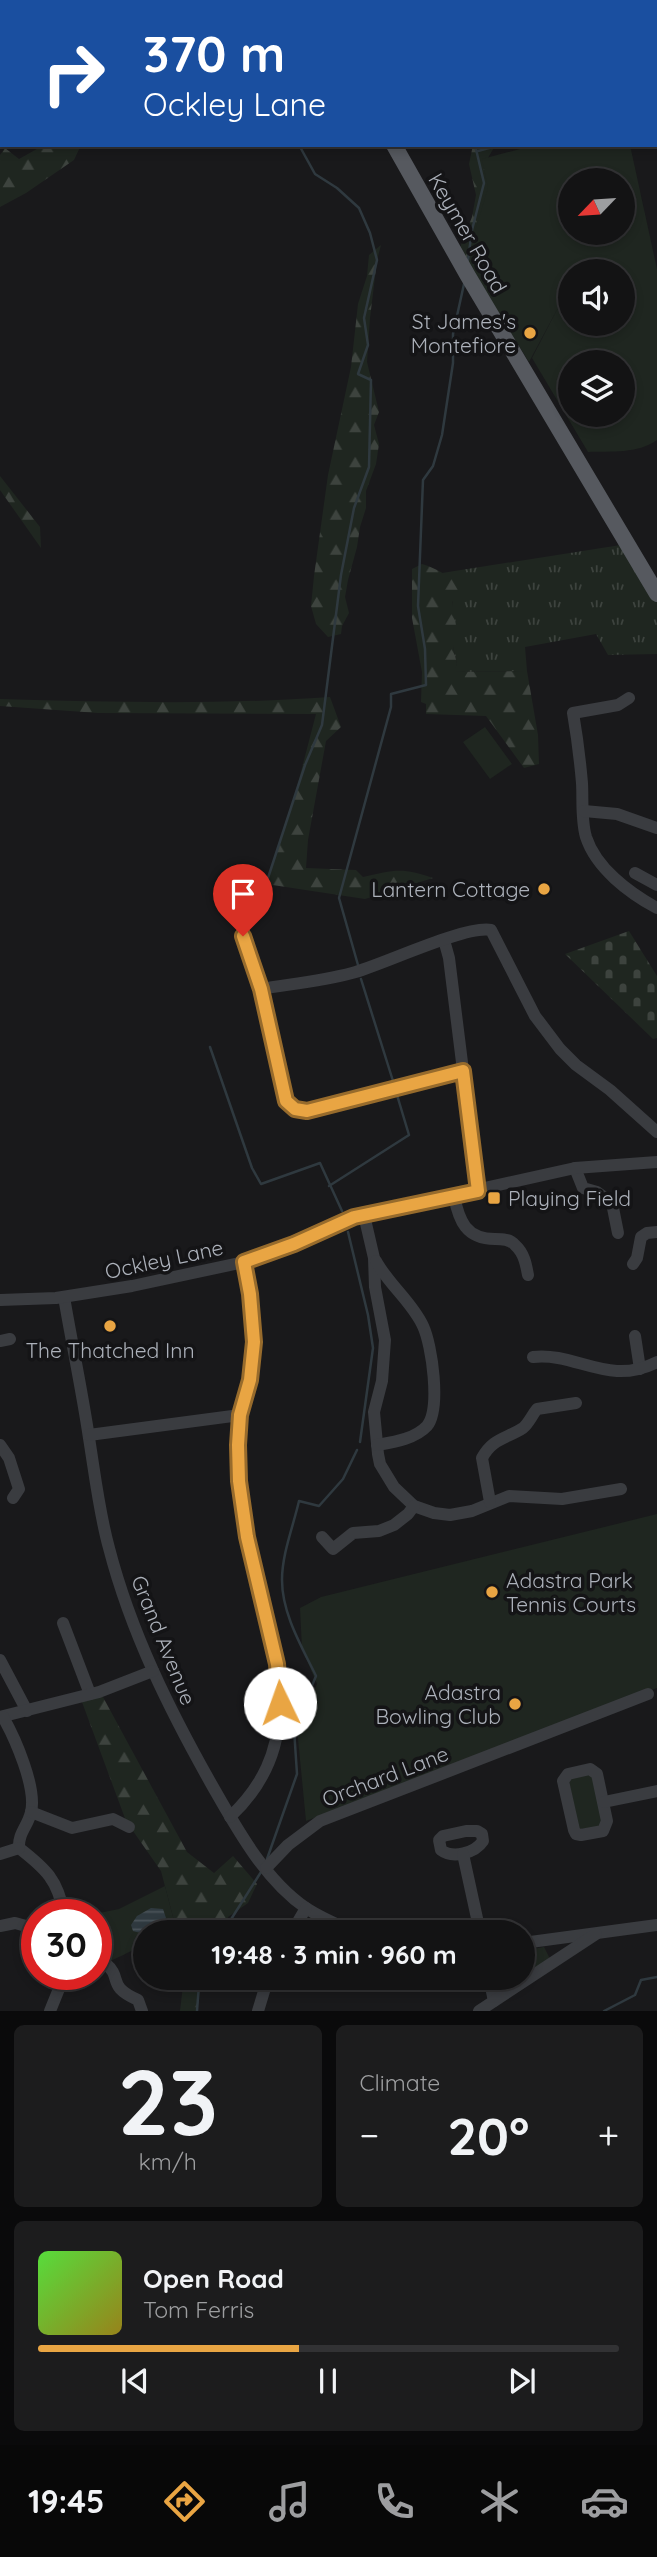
<!DOCTYPE html>
<html lang="en">
<head>
<meta charset="utf-8">
<style>
	:root { --surface:#131314; --page:#1c1c1d; --text:#f1f3f6; --muted:#9d9ea0; --line:#323234; --accent:#e9a543 }
	body { margin:0; font-family:Quicksand,sans-serif; background:var(--page); color:var(--text); height:100vh; display:flex; flex-direction:column; font-size:26px; white-space:nowrap }
	* { box-sizing:border-box; margin:0 }
	p { font-size:23px; color:var(--muted) }
	.icon { flex:none; width:38px; height:38px; fill:none; stroke:currentColor; stroke-width:2; stroke-linecap:round; stroke-linejoin:round }
	.map { position:relative; height:2011px; overflow:hidden }
	.details { display:flex; flex-direction:column; gap:14px; padding:14px; background:#0a0a0b; flex:1 }
	.details>* { flex:none }
	.guide { position:absolute; left:0px; top:0px; width:658px; height:147px; box-shadow:0 4px 10px #0003,0 0 0 2px var(--line); background:#1a4fa0; color:#fff; overflow:hidden }
	.needle { width:46px; rotate:245deg }
	.fabs { position:absolute; left:558px; top:168px; display:grid; gap:14px }
	.fabs a { display:grid; place-items:center; width:77px; height:77px; border-radius:50%; background:var(--surface); box-shadow:0 4px 10px #0003,0 0 0 2px var(--line); font-size:35px }
	.speed { position:absolute; left:21px; top:1899px; display:flex; gap:14px; font-size:35px; font-weight:700; text-align:center }
	.speed>* { display:grid; place-content:center; width:91px; height:91px; border-radius:50%; background:var(--surface); box-shadow:0 4px 10px #0003,0 0 0 2px var(--line); line-height:1 }
	.speed .limit { border:10px solid #d22; background:#fff; color:#111 }
	.pin { position:absolute; display:grid; place-items:center; width:60px; height:60px; color:#fff; margin:-72px -30px; border-radius:50% 50% 50% 0; rotate:-45deg; box-shadow:0 0 7px #0007 }
	.pin .icon { rotate:45deg }
	.me { position:absolute; width:77px; margin:-38px; rotate:357deg; stroke-linejoin:round; filter:drop-shadow(0 0 5px #0008) }
	.turn { display:flex; align-items:center; gap:24px; height:147px; padding:0 28px; font-size:32px }
	.turn .icon { width:91px; height:91px; stroke-width:2.5 }
	.turn b { display:block; font-size:49px; line-height:60px }
	.big { font-size:52px; font-weight:800; line-height:1.1 }
	.details .widget { flex:1; display:flex; flex-direction:column; justify-content:center; gap:10px; min-width:0; padding:0 24px; border-radius:10px; background:var(--page) }
	.details .dial { align-items:center; gap:0 }
	.dial b { font-size:91px; line-height:1 }
	.song { display:flex; align-items:center; gap:21px }
	.cover { width:84px; height:84px; border-radius:10px; background:linear-gradient(135deg,hsl(110 70% 55%),hsl(50 70% 35%)) }
	.played { height:7px; border-radius:4px; background:linear-gradient(90deg,var(--accent) 45%,var(--line) 45%) }
	.keys { display:flex; justify-content:space-around; direction:ltr }
	.heat { display:flex; justify-content:space-between; align-items:center; font-size:38px; direction:ltr }
	.details .tiles { flex:1; display:grid; gap:14px; grid-template-columns:1fr 1fr }
	.widget:last-child { grid-column:span 2 }
	.trip { position:absolute; left:133px; top:1920px; width:402px; height:70px; border-radius:35px; background:var(--surface); box-shadow:0 4px 10px #0003,0 0 0 2px var(--line); font-weight:800; line-height:70px; text-align:center }
	.dock { display:flex; height:112px; justify-content:space-around; align-items:center; background:#080808; color:var(--muted) }
	.dock .icon { width:49px; height:49px }
	.dock .selected { color:var(--accent) }
	.dock b { font-size:32px; color:var(--text) }
	.map>svg:first-child { display:block }
	.grass { fill:url(#grass-tufts) }
	.forest { fill:url(#forest-firs) }
	.cemetery { fill:url(#cemetery-stones) }
	.green { fill:#1f2620; fill-rule:evenodd }
	.water { fill:url(#water-rules) }
	.lines { fill:none; stroke-linecap:round; stroke-linejoin:round }
	.stream { stroke:#2f393f; stroke-width:2.5 }
	.minor { stroke:#3a3c40; stroke-width:12 }
	.major { stroke:#56595f; stroke-width:16 }
	.route-casing { stroke:#976b2c; stroke-width:18 }
	.route { stroke:#e9a543; stroke-width:12 }
	.poi-dot { fill:#e9a543; stroke:#141416; stroke-width:2.5 }
	.labels { text-anchor:middle; dominant-baseline:central; stroke-width:7; stroke-linejoin:round; paint-order:stroke }
	.street-label { font-size:21px; fill:#acb1ba; stroke:#141416 }
	.poi-label { font-size:21px; fill:#acb1ba; stroke:#141416; text-anchor:end }
</style>
</head>
<body>
<div class="map">
<svg width="657" height="2011" viewBox="0 0 657 2011">
	<defs>
		<pattern id="grass-tufts" width="24" height="20" patternUnits="userSpaceOnUse" patternTransform="scale(1.75)"><rect width="24" height="20" fill="#1f2620"/><path d="M3 7l-1-3M5 7V3M7 7l1-3M15 17l-1-3M17 17v-4M19 17l1-3" fill="none" stroke="#3d433e"/></pattern>
		<pattern id="forest-firs" width="22" height="20" patternUnits="userSpaceOnUse" patternTransform="scale(1.75)"><rect width="22" height="20" fill="#1f2620"/><path d="M5 1l3.5 6h-7zM16 11l3.5 6h-7z" fill="#3d433e"/></pattern>
		<pattern id="cemetery-stones" width="16" height="16" patternUnits="userSpaceOnUse" patternTransform="scale(1.75)"><rect width="16" height="16" fill="#1f2620"/><path d="M2 7V4a2 2 0 0 1 4 0v3zM10 15v-3a2 2 0 0 1 4 0v3z" fill="#3d433e"/></pattern>
		<pattern id="water-rules" width="6" height="5" patternUnits="userSpaceOnUse" patternTransform="scale(1.75)"><rect width="6" height="5" fill="#2f393f"/><path d="M0 2.5h6" fill="none" stroke="#4a5359"/></pattern>
	</defs>
	<rect width="100%" height="100%" fill="#19191b"/>
	<!-- grass -->
	<path class="grass" d="M627,544L657,594V654L608,655L596,634L525,647L527,671L453,672L457,664L453,647L456,626L452,615L453,579L442,573Z"/>
	<!-- forest -->
	<g class="forest">
		<path d="M44,145H81L74,160L26,193L0,207V155L5,148L19,159Z"/>
		<path d="M473,145L495,146L486,161L490,191L480,272L459,250L472,217L476,195L469,164Z"/>
		<path d="M381,245L377,260L370,318L367,362L379,412L374,425L379,444L376,464L366,491V508L360,527L357,547L348,580L345,597L349,613L342,626L341,634L328,637L316,624L311,606L314,576L328,475L351,367L358,304L367,276L369,255Z"/>
		<path d="M0,476L40,527L41,548L0,490Z"/>
		<path d="M422,564C437,568 448,578 463,581L464,588L452,602L458,637L453,647L457,664L454,672L527,671L538,735L539,764L524,768L486,716L426,714V704L421,702L422,672L412,618V569Z"/>
		<path d="M330,697L341,727L326,741L308,840L306,868L356,870L363,877C394,870 402,867 433,878L365,899L266,884L296,791L316,714L98,713L0,706V699C110,702 220,705 330,697Z"/>
		<path d="M97,1686L187,1852L214,1873L233,1856L257,1884L248,1903L228,1917L221,1932H177L161,1871L126,1821L82,1702Z"/>
		<path d="M544,1947L550,1959L523,1977V1951Z"/>
		<path d="M184,1978H202L197,2011H180Z"/>
	</g>
	<!-- cemetery -->
	<path class="cemetery" d="M629,931L657,976V1038L653,1039L565,954Z"/>
	<!-- green -->
	<g class="green">
		<path d="M535,145H630L657,269V440C637,454 612,451 588,452L532,358L560,304L529,362L466,261L488,188L482,159ZM570,180H623V233H570ZM570,271H623V324H570ZM570,362H623V415H570Z"/>
		<path d="M485,727L512,764L490,779L463,742Z"/>
		<path d="M657,1514V1688L306,1821L297,1729L317,1684L302,1649L300,1608L321,1597Z"/>
		<path d="M586,1774L592,1777L604,1820L598,1828L578,1829L569,1781L574,1777Z"/>
		<path d="M165,1886L174,1921L168,1932H145V1945C130,1950 110,1964 96,1965V1914H94L119,1909Z"/>
	</g>
	<!-- water -->
	<path class="water" d="M151,1908L163,1909L166,1918C160,1930 146,1936 133,1931L131,1925L137,1916Z"/>
	<g class="lines">
		<!-- stream -->
		<g class="stream">
			<path d="M455,0L456,2"/>
			<path d="M656,115H657"/>
			<path d="M478,151L500,145"/>
			<path d="M468,260L472,230L484,183L475,145"/>
			<path d="M266,884L305,765L322,725L341,575L354,508L369,467L371,380L358,374L368,345L364,318L377,260L370,233L359,208L337,188L315,174L299,145"/>
			<path d="M358,965L339,898L391,707V694L426,685L425,649L418,606L423,480L433,466L442,435L453,363V334L464,284"/>
			<path d="M361,979L393,1081"/>
			<path d="M210,1047L252,1168L261,1184L320,1163L342,1211"/>
			<path d="M329,1186L409,1135L397,1095"/>
			<path d="M348,1232L368,1315L373,1348L360,1442"/>
			<path d="M267,1859L297,1774L294,1729L316,1676C302,1647 282,1614 282,1580C282,1554 293,1527 299,1501L319,1506L343,1479L357,1450"/>
			<path d="M223,1932L261,1872"/>
			<path d="M197,2011L199,1984L202,1978"/>
			<path d="M604,2011L635,1995L641,1980L657,1977"/>
		</g>
		<!-- minor -->
		<g class="minor">
			<path d="M629,698L618,705L573,713C577,736 580,760 582,783C583,800 581,820 586,837C596,868 629,893 657,908"/>
			<path d="M584,811L617,814L657,828"/>
			<path d="M635,873L657,885"/>
			<path d="M243,936L261,989L286,1101L295,1109L307,1111L463,1071"/>
			<path d="M444,940L449,958L478,1191"/>
			<path d="M261,989C291,984 322,981 352,973C382,965 465,925 491,930L535,1016L560,1049L576,1065L610,1090L657,1132"/>
			<path d="M575,1168L583,1188L597,1192L612,1203L618,1233"/>
			<path d="M454,1196C459,1221 466,1239 495,1239C502,1239 510,1239 515,1245C524,1253 526,1264 528,1275"/>
			<path d="M364,1215L374,1258L375,1287L385,1340L382,1381L374,1412L378,1454L380,1464L394,1487L414,1506L434,1513L450,1515L472,1511L509,1496L562,1499L621,1489"/>
			<path d="M376,1261C389,1285 412,1302 423,1326C432,1345 441,1409 427,1426C415,1439 394,1442 377,1445"/>
			<path d="M633,1264L637,1258L641,1237L647,1233L657,1232"/>
			<path d="M64,1297C72,1344 82,1391 89,1438C95,1475 99,1512 109,1548C131,1633 170,1711 213,1787C237,1829 265,1880 306,1908C321,1918 338,1925 354,1932"/>
			<path d="M0,1300L56,1298L132,1286L244,1262L294,1244L354,1217L575,1168L657,1162"/>
			<path d="M635,1336L640,1369"/>
			<path d="M0,1341L10,1339"/>
			<path d="M533,1357C577,1352 608,1387 657,1362"/>
			<path d="M89,1435L240,1415"/>
			<path d="M0,1445L9,1458L19,1489L13,1498"/>
			<path d="M490,1502L482,1458C493,1438 506,1439 523,1428C529,1423 532,1415 537,1409L576,1403"/>
			<path d="M322,1537L333,1549L353,1533L379,1531L394,1525L408,1514L414,1506"/>
			<path d="M63,1623L90,1694"/>
			<path d="M0,1660L27,1711"/>
			<path d="M0,1717L99,1692L153,1671"/>
			<path d="M3,1717C15,1738 37,1788 31,1812C28,1826 18,1833 19,1848C46,1869 58,1880 64,1914"/>
			<path d="M590,1769L597,1774L607,1821L603,1831L581,1835L576,1834L574,1830L563,1781L568,1774Z"/>
			<path d="M604,1802L657,1791"/>
			<path d="M31,1812L72,1828L113,1819L129,1827"/>
			<path d="M230,1817C299,1752 282,1681 261,1599C249,1555 239,1508 238,1462C236,1422 250,1386 254,1346C256,1319 249,1289 244,1262"/>
			<path d="M466,1831H477L482,1834L483,1841C475,1853 453,1859 441,1850L439,1840L443,1836Z"/>
			<path d="M0,1854L19,1848"/>
			<path d="M463,1854L480,1932"/>
			<path d="M266,1868L288,1845L320,1821L648,1694"/>
			<path d="M0,1926L15,1923L37,1929"/>
			<path d="M292,1932L306,1908"/>
			<path d="M523,1943L657,1925"/>
			<path d="M96,1965L106,1964C123,1978 106,1986 138,2000L142,2011"/>
			<path d="M489,1978L494,2001"/>
			<path d="M50,2011L65,1974"/>
			<path d="M258,2011L268,1978"/>
			<path d="M479,2011L596,1934"/>
		</g>
		<!-- major -->
		<g class="major">
			<path d="M312,0L313,2"/>
			<path d="M394,145L468,276L657,594"/>
		</g>
	</g>
	<g class="lines">
		<!-- route casing -->
		<g class="route-casing">
			<path id="route" d="M243,936L261,989L286,1101L295,1109L307,1111L463,1071L478,1191L354,1217L294,1244L244,1262L250,1294L254,1342L250,1380L240,1415L238,1445L239,1481L247,1537L277,1664L280,1703"/>
		</g>
		<!-- route -->
		<use href="#route" class="route"/>
	</g>
	<!-- markers -->
	<g class="poi-dot">
		<circle cx="530" cy="333" r="7"/>
		<circle cx="544" cy="889" r="7"/>
		<rect x="487" y="1191" width="14" height="14" rx="3.5"/>
		<circle cx="110" cy="1326" r="7"/>
		<circle cx="492" cy="1592" r="7"/>
		<circle cx="515" cy="1704" r="7"/>
	</g>
	<g class="labels">
		<!-- street labels -->
		<g class="street-label">
			<text transform="translate(468 233) rotate(60)">Keymer Road</text>
			<text transform="translate(164 1259) rotate(-12)">Ockley Lane</text>
			<text transform="translate(164 1640) rotate(68)">Grand Avenue</text>
			<text transform="translate(385 1776) rotate(-21)">Orchard Lane</text>
		</g>
		<!-- poi labels -->
		<g class="poi-label">
			<text x="516" y="321">St James's<tspan x="516" dy="24">Montefiore</tspan></text>
			<text x="530" y="889">Lantern Cottage</text>
			<text x="508" y="1198" text-anchor="start">Playing Field</text>
			<text x="110" y="1350" text-anchor="middle">The Thatched Inn</text>
			<text x="506" y="1580" text-anchor="start">Adastra Park<tspan x="506" dy="24">Tennis Courts</tspan></text>
			<text x="501" y="1692">Adastra<tspan x="501" dy="24">Bowling Club</tspan></text>
		</g>
	</g>
</svg>
<div class="fabs">
<a><svg class="needle" viewBox="-14 -14 28 28"><path d="M0-13l5 13h-10z" fill="#e53935"/><path d="M0 13l5-13h-10z" fill="#9d9ea0"/></svg></a>
<a><svg class="icon" aria-label="sound" viewBox="0 0 24 24"><path d="M4 9h4l5-4v14l-5-4H4zM17 9q2 3 0 6"/></svg></a>
<a><svg class="icon" aria-label="layers" viewBox="0 0 24 24"><path d="M12 4l9 5-9 5-9-5zM3 14l9 5 9-5"/></svg></a>
</div>
<div class="speed"><div class="limit">30</div></div>
<div class="pin" style="left:243px;top:936px;background:#d93025"><svg class="icon" aria-label="arrive" viewBox="0 0 24 24"><path d="M6 21V4h12l-3 4 3 4H6"/></svg></div>
<svg class="me" style="left:280px;top:1703px" viewBox="-20 -20 40 40"><circle r="19" fill="#fff"/><path d="M0-13L10 11 0 6-10 11z" fill="#e9a543"/></svg>
<div class="trip">19:48 · 3 min · 960 m</div>
<div class="guide">
<div class="turn"><svg class="icon" aria-label="right" viewBox="0 0 24 24"><path d="M7 20v-9h11M14 6l5 5-5 5"/></svg><div><b>370 m</b>Ockley Lane</div></div>
</div>
</div>
<section class="details">
<div class="tiles">
<div class="widget dial"><b>23</b><p>km/h</p></div>
<div class="widget"><p>Climate</p>
<div class="heat"><a>−</a><b class="big">20°</b><a>+</a></div>
</div>
<div class="widget">
<div class="song"><i class="cover"></i><div><b>Open Road</b><p>Tom Ferris</p></div></div>
<div class="played"></div>
<div class="keys"><svg class="icon" aria-label="previous" viewBox="0 0 24 24"><path d="M18 5L8 12l10 7zM5 5v14"/></svg><svg class="icon" aria-label="pause" viewBox="0 0 24 24"><path d="M8 5v14M16 5v14"/></svg><svg class="icon" aria-label="next" viewBox="0 0 24 24"><path d="M6 5l10 7-10 7zM19 5v14"/></svg></div>
</div>
</div>
</section>
<nav class="dock">
<b>19:45</b>
<svg class="icon selected" aria-label="directions" viewBox="0 0 24 24"><path d="M12 3l9 9-9 9-9-9zM9 14v-3h6M13 9l2 2-2 2"/></svg>
<svg class="icon" aria-label="music" viewBox="0 0 24 24"><path d="M9 18V5l10-2v13"/><circle cx="6" cy="18" r="3"/><circle cx="16" cy="16" r="3"/></svg>
<svg class="icon" aria-label="phone" viewBox="0 0 24 24"><path d="M5 4h4l2 5-3 2q2 4 5 5l2-3 5 2v4C11 20 4 13 5 4z"/></svg>
<svg class="icon" aria-label="climate" viewBox="0 0 24 24"><path d="M12 3v18M4 7l16 10M4 17L20 7"/></svg>
<svg class="icon" aria-label="car" viewBox="0 0 24 24"><path d="M5 17H2v-5l4-1 3-4h7l3 4 3 1v5h-3M9 17h6M6 11h13"/><circle cx="7" cy="17" r="2"/><circle cx="17" cy="17" r="2"/></svg>
</nav>
</body>
</html>
